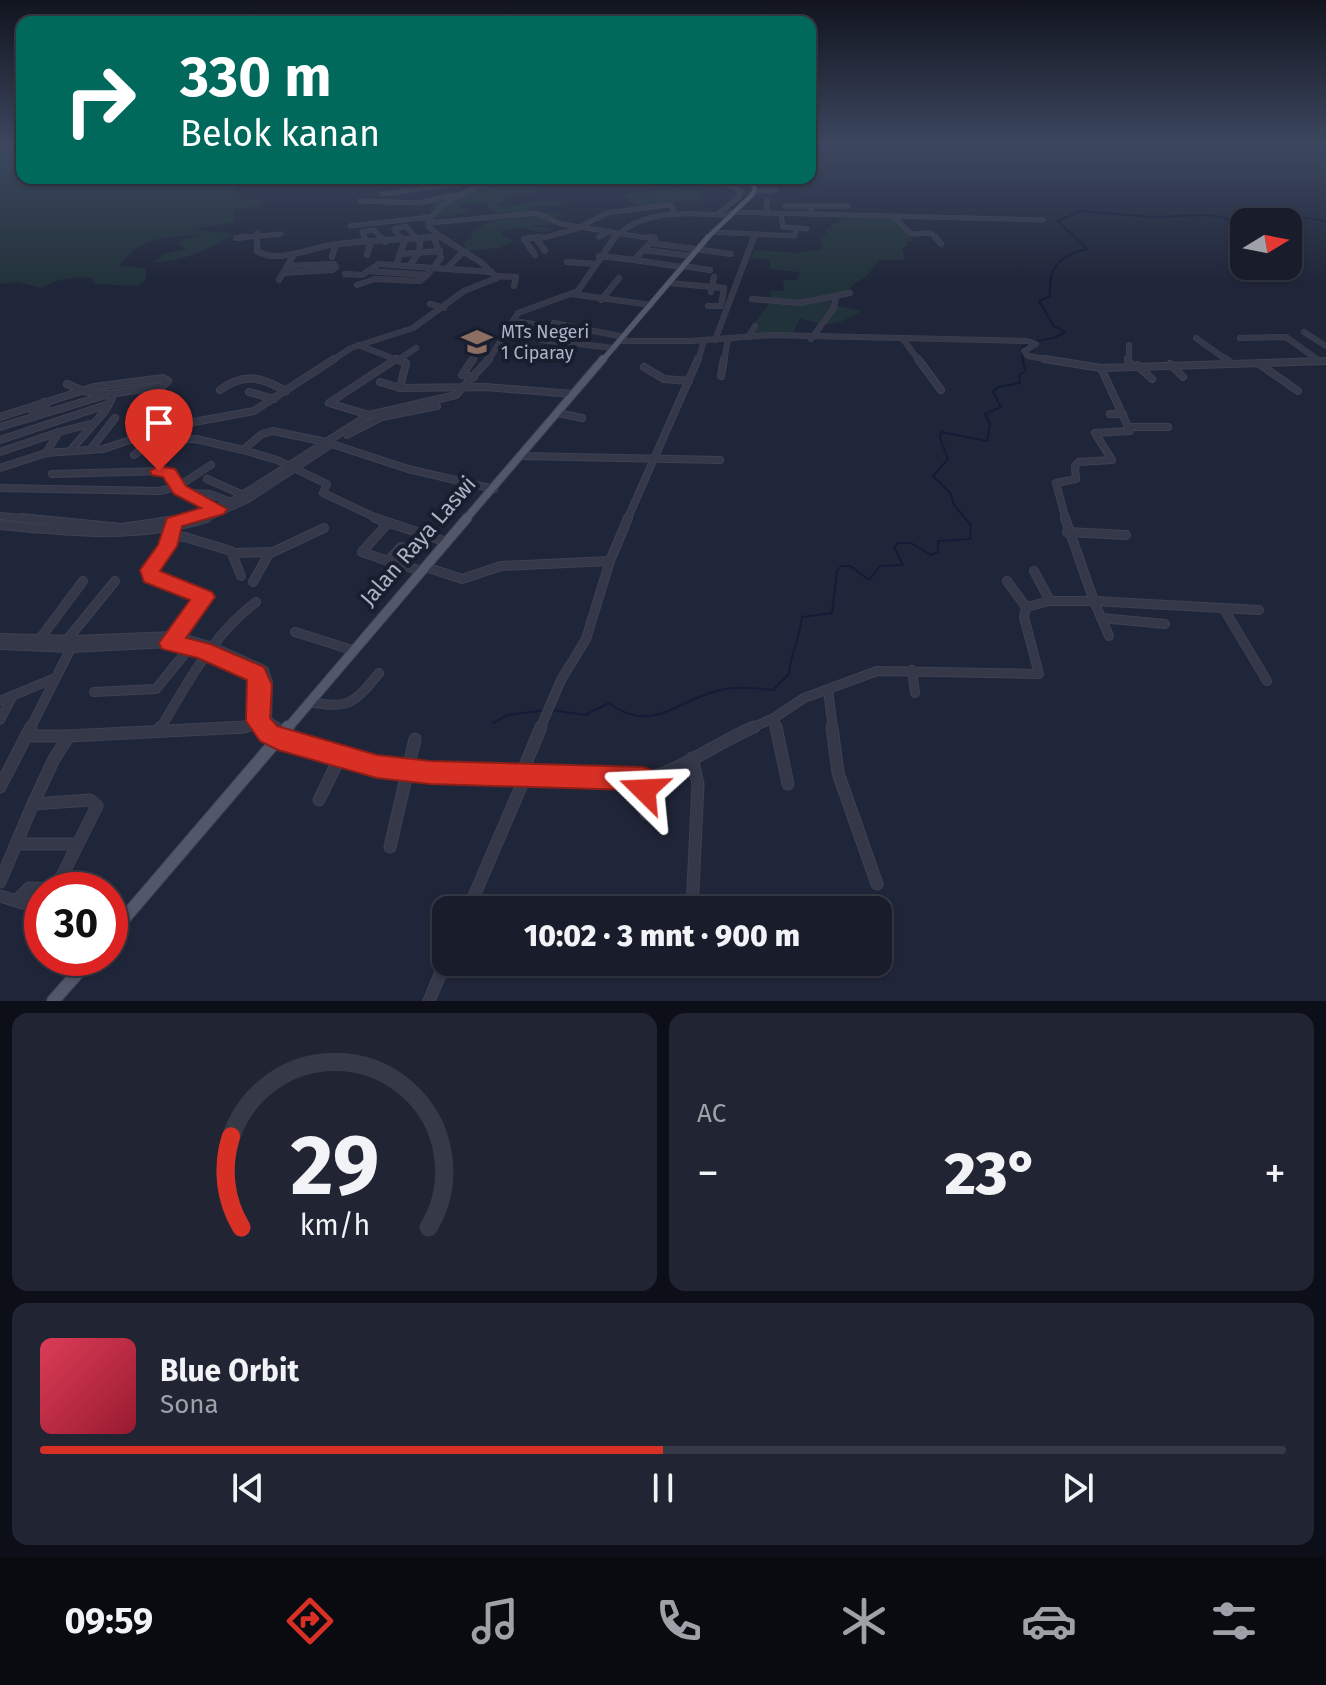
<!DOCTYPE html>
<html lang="id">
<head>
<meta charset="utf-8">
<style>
	:root { --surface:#181c2b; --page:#212533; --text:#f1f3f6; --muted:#9fa1a9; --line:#363a47; --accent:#d93025 }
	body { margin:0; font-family:"Fira Sans",sans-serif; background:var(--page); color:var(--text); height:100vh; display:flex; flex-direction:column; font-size:30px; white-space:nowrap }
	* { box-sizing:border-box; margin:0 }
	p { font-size:26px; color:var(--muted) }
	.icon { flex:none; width:44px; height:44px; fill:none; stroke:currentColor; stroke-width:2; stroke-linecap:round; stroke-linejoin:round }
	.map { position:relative; height:1001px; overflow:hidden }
	.panel { display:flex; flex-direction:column; gap:12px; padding:12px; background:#0d0f18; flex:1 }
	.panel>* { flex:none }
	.banner { position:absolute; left:16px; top:16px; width:800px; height:168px; border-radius:16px; box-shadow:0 2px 6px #0004,0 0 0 2px var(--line); background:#00695c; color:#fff; overflow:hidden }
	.needle { width:52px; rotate:80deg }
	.controls { position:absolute; left:1230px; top:208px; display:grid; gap:16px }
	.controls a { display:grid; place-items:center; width:72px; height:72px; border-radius:16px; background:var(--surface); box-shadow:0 2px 6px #0004,0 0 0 2px var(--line); font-size:40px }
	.speed { position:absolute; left:24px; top:872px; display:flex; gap:16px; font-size:40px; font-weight:700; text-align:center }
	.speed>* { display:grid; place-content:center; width:104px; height:104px; border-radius:50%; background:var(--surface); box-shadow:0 2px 6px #0004,0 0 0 2px var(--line); line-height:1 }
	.speed .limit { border:12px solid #d22; background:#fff; color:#111 }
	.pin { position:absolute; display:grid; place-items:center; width:68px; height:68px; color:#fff; margin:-82px -34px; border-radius:50% 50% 50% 0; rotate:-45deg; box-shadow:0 0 8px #0007 }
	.pin .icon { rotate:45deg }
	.me { position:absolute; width:88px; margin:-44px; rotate:291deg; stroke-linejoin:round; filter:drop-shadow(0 0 6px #0008) }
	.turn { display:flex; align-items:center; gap:28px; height:168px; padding:0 32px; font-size:36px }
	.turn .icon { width:104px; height:104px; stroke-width:2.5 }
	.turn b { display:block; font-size:56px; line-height:68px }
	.big { font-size:60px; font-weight:800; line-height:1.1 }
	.panel .tile { flex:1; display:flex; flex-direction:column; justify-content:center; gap:12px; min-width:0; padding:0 28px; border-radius:16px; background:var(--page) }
	.panel .dial { align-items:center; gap:0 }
	.dial svg { height:208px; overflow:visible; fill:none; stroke:var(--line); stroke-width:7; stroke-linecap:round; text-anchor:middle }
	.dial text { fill:var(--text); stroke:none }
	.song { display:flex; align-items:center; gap:24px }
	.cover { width:96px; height:96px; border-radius:12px; background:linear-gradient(135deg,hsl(350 70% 55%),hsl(350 70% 35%)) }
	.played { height:8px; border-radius:4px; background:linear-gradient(90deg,var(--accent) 50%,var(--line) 50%) }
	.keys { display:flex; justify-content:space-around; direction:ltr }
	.heat { display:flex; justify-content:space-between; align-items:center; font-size:44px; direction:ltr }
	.panel .tiles { flex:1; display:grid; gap:12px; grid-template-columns:1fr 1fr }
	.tile:last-child { grid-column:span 2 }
	.trip { position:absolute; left:432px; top:896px; width:460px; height:80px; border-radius:16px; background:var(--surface); box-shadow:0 2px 6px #0004,0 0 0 2px var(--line); font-weight:800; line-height:80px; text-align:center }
	.tab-bar { display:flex; height:128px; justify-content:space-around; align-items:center; background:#0a0b11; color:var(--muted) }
	.tab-bar .icon { width:56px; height:56px }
	.tab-bar .on { color:var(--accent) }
	.tab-bar b { font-size:36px; color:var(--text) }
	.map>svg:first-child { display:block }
	.green { fill:#22323a }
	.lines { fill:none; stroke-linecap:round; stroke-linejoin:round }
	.stream { stroke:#141b36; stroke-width:2 }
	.minor-far4-casing { stroke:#3d4153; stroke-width:5 }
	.minor-far3-casing { stroke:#3d4153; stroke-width:6 }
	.minor-far2-casing { stroke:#3d4153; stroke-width:8 }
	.minor-far1-casing { stroke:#3d4153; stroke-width:10 }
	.minor-casing { stroke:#3d4153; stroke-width:13 }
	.major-far4-casing { stroke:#3d4153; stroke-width:5 }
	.major-far3-casing { stroke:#3d4153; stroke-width:6 }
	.major-far2-casing { stroke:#3d4153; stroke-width:9 }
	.major-far1-casing { stroke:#3d4153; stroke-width:11 }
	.major-casing { stroke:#3d4153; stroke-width:14 }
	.minor-far4 { stroke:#343849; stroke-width:4 }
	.minor-far3 { stroke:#343849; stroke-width:5 }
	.minor-far2 { stroke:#343849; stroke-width:6 }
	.minor-far1 { stroke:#343849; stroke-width:8 }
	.minor { stroke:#343849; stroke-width:11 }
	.major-far4 { stroke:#525769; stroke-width:4 }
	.major-far3 { stroke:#525769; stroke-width:5 }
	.major-far2 { stroke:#525769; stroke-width:7 }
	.major-far1 { stroke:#525769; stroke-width:9 }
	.major { stroke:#525769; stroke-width:12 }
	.route { fill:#d93025; stroke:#8d1f18; stroke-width:2 }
	.labels { text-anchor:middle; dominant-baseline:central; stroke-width:8; stroke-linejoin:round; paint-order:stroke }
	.far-poi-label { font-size:18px; fill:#aeb2c6; stroke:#191e2e; text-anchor:start }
	.street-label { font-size:22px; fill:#aeb2c6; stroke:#191e2e }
</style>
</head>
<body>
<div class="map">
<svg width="1326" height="1001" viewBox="0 0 1326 1001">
	<rect width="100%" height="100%" fill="#202639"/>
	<!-- green -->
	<g class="green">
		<path d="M0,145H22V178H233L226,181L240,185L232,197L263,200L259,207L234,210L235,222L194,229L233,234C208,251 183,261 153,263L165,254L186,249L179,245L181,240L201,234C167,238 140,236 119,266L146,268V279L138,286L95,284L91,278C74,276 56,279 42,288L17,282L0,284Z"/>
		<path d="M525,178H615L542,180L535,190L537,194H517L507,201L494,204L505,208L552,198L565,205L529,208L533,213L555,211L562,215L552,218L565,223L532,226L553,229L543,233L522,228L500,231L502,236L514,241L499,248L467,251L463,242L472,238L471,232L493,220L526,217L496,213L486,207L487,203L459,204V207L469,210L466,213L434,218L418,217L432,212L429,209L435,202Z"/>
		<path d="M675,189L698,191L705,198L696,202H665L663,205L642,208L630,202L629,197L617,195L640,192L653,194L654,191Z"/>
		<path d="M838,218H895L913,241L907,242V247L902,248L905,260H879L867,276L853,284L849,292L834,298L833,305L862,311C838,325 827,328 800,318L792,335L744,337L771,301V291H784L783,280H797L800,272L770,269V260L751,258L754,250L794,253L822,250L820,237H828L826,229H831V223H840Z"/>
	</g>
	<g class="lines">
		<!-- stream -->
		<g class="stream">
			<path d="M1253,222L1246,217H1263V212L1326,221"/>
			<path d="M1036,341L1054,338L1065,332L1053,325L1039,301L1050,296C1048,267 1060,255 1087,249L1058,221L1080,211L1153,217L1207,215L1244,222"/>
			<path d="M552,710L585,715L609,703C650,734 674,703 716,691C735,686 754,688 773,690L789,674C790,654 800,638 802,617L832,613L837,571L841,566H850L869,580L880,566L903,565L894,547L898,543H911L931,555L938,552V541L970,539L971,525L954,505L951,494L933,476L948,459L940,438L941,432L987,441L990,424L985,414L1001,407L993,392L998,387L1020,383L1019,375L1025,371L1021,349L1030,343"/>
			<path d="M493,723L508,715L546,710"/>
		</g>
		<!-- minor-far4 casing -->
		<g class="minor-far4-casing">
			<g id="minor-far4">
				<path d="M714,178L741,191L738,198L719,213"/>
				<path d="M750,178H764"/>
				<path d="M754,191L776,190"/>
				<path d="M382,194L485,180"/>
				<path d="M767,200V214"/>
				<path d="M360,201L420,203L454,195"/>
				<path d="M785,206H811"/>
				<path d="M731,212L1043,220"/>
				<path d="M781,215L783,227L807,229"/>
				<path d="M811,215V206H848"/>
				<path d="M895,218L911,234L931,233L937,239"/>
				<path d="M428,223L537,213L561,224L654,239"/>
				<path d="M350,226L431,217"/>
				<path d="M712,232L795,236L796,228"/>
				<path d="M257,233V239"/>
				<path d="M599,237L610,231"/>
				<path d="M236,238L281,234"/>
				<path d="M365,239L362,232L374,230L382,239"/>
				<path d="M401,239L394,229L406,226L417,239"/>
				<path d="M407,239L434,237"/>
				<path d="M435,239L438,236"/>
				<path d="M443,239L428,226C434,199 486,183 510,178"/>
				<path d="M524,239L540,237"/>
				<path d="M539,239L576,229L607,213L668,205L672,206L674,214"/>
				<path d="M613,239C645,207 688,214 729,215"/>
				<path d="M753,239L755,234"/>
			</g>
		</g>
		<!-- minor-far3 casing -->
		<g class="minor-far3-casing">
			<g id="minor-far3">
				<path d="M257,237V251C277,264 310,248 331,245C365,240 399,240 433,237"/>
				<path d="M364,237L366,242"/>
				<path d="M380,237L385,242"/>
				<path d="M540,237L538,241L545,251"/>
				<path d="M649,237L655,238L634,260L682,267"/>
				<path d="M935,237L941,244"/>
				<path d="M236,238L246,237"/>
				<path d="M651,243L731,254"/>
				<path d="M643,250L692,256"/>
				<path d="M402,254L440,251"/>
				<path d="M367,255L371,242"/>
				<path d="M535,255L524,239L539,237"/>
				<path d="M599,256L635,260"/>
				<path d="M332,257L336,244"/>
				<path d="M567,262L596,264"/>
				<path d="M379,264L433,268L427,275L368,271Z"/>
				<path d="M396,265L404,243L400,237"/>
				<path d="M287,266L334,264L336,267"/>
				<path d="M409,266L419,253L420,242L416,237"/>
				<path d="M683,266L710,270"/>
				<path d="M433,268L492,272"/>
				<path d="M433,268L441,258L434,237"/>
				<path d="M446,269L463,252"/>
				<path d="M283,273L332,270L336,267"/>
				<path d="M345,274L362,275L368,271"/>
				<path d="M495,276L516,277L514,286"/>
				<path d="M279,280L294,254"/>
				<path d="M669,283L724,288L721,306H708"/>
				<path d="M357,285L375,279L420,281L427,275"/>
				<path d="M711,292L714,277"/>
				<path d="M572,294L651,305"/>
				<path d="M752,299L800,303L850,293"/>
				<path d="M601,300L619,278"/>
				<path d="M430,304L444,308"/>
				<path d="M514,321L539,325"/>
				<path d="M554,323L624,337"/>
				<path d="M509,332L534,334L541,340L614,348"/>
				<path d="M1304,332L1326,346"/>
				<path d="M748,337L755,326"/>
				<path d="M1196,338L1228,361"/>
				<path d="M1240,338L1286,337L1318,360"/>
				<path d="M811,339L834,308L836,296"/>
				<path d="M903,339L919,361"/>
				<path d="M715,340L754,237"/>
				<path d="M619,341H690L771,335L1027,341L1036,344L1024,351L1028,356L1057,361"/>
				<path d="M358,345L400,361"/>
				<path d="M1129,345V361"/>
				<path d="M398,360L416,348"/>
				<path d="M331,361L351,348L413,328L464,291L497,278L482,263L441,237"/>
				<path d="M394,361L396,359"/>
				<path d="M471,361L474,357"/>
				<path d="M488,361L518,313L578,291L615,237"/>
				<path d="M698,361L704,340"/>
				<path d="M724,361L728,339"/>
			</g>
		</g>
		<!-- minor-far2 casing -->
		<g class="minor-far2-casing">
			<g id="minor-far2">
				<path d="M395,359L406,363L400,388L485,387L573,394"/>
				<path d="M473,359L462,375L474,377"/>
				<path d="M918,359L941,390"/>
				<path d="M1045,359L1101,368L1326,361"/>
				<path d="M1128,359L1131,366"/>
				<path d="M1225,359L1228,361"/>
				<path d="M1258,363L1298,391"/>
				<path d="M1170,364L1183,377"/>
				<path d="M1137,365L1152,379"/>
				<path d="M644,367L664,379L689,381"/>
				<path d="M721,376L724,359"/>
				<path d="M380,382L400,388"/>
				<path d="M67,384L83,391L109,394L112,398L105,411L70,451"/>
				<path d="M220,390C244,372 261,377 286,391"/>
				<path d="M249,392L274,399"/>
				<path d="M558,413L582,418"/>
				<path d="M1110,414H1123"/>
				<path d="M369,415L329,403L396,359"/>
				<path d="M0,417L94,387L163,378L168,381"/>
				<path d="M34,417L33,412L46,407L44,402"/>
				<path d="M0,427L109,394L163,386L168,381"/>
				<path d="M1129,427H1168"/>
				<path d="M347,435L382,417L437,406"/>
				<path d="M145,436L164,440L196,439L243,450L262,434L273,431L326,442L408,469L494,489"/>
				<path d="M0,440L109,404"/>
				<path d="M90,450L115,418"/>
				<path d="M243,450L277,460L327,484L323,493L381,520"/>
				<path d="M0,452L59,432"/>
				<path d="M46,453L59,432L94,423"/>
				<path d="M134,455L155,439"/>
				<path d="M521,456L720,460"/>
				<path d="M0,468L46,453L103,449L172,426L254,411L334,359"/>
				<path d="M52,474L165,471L190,496L217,509"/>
				<path d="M207,479L243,495"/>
				<path d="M0,488L159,491L177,487L211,465"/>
				<path d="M187,493L210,494L231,502"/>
				<path d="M0,516L42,520"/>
				<path d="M175,520L196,517L231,502L369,415L456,395L489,359"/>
				<path d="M201,520L248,499L333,443"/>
				<path d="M627,520L698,359"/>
				<path d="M1066,520L1056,483L1076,479L1075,466L1079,462L1112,460L1095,433L1130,431L1101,368"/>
			</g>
		</g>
		<!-- minor-far1 casing -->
		<g class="minor-far1-casing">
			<g id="minor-far1">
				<path d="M21,518L122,528L189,518"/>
				<path d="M375,518L447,542"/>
				<path d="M388,523L362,552L388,561"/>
				<path d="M0,525C71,532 138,539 207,518"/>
				<path d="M171,532L170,536L185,537L231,551L241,576"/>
				<path d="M1067,532L1126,535"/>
				<path d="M170,536L150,575L204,597L173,638"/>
				<path d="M401,547L388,561L422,571"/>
				<path d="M232,553L273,552L324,528"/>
				<path d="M426,567L462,579L501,566L610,561"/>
				<path d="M1034,571L1050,601"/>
				<path d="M1007,581L1026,607"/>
				<path d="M253,582L270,552"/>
				<path d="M1224,609L1267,681"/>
				<path d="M1101,618L1165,624"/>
				<path d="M295,632L352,650"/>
				<path d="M1109,636L1094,601L1259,610"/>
				<path d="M0,638L76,640L175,636L213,647L264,670L268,683L267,719L277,729"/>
				<path d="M39,640L83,581"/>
				<path d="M67,640L115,581"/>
				<path d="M0,645L71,648L170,643L202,650L255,674L261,685L259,724L265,729"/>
				<path d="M912,670L915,693"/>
				<path d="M828,690L833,729"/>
				<path d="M94,692L156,689L190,647"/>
				<path d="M0,701L55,678"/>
				<path d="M309,702C349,709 354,704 379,673"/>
				<path d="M774,718L776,729"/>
				<path d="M0,720L12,697"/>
				<path d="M30,729L72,646"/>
				<path d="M160,729C187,684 213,634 256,602"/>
				<path d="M207,729L260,726"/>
				<path d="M540,729L561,680L586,639L610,561L628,518"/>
				<path d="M749,729L774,718L804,698L877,671L1039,674L1024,617L1026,607L1050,601H1094L1065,518"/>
			</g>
		</g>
		<!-- minor casing -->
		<g class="minor-casing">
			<g id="minor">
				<path d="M263,727C281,742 301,746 324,752C426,782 537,775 643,779C679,772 718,742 754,727"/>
				<path d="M275,727L284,735"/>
				<path d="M776,727L788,784"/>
				<path d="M832,727L838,773L877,884"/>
				<path d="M159,731L161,727"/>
				<path d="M26,736H69"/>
				<path d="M692,758L698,784L692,910"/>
				<path d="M521,775L541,727"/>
				<path d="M643,779L646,814"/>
				<path d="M0,787L31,727"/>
				<path d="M319,800L340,757"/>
				<path d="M16,844H78"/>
				<path d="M390,847L415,739"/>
				<path d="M0,882L33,804"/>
				<path d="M55,890L97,806L90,800L33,804L54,759L69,736L245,727"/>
				<path d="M0,896L42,909"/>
				<path d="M16,901L29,888L55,889"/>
				<path d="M468,910L526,775"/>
				<path d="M429,1001L446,960"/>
			</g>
		</g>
		<!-- major-far4 casing -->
		<g class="major-far4-casing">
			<path id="major-far4" d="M706,239L752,195L755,189L750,178"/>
		</g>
		<!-- major-far3 casing -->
		<g class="major-far3-casing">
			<path id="major-far3" d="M602,361L708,237"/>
		</g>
		<!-- major-far2 casing -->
		<g class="major-far2-casing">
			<path id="major-far2" d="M465,520L603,359"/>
		</g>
		<!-- major-far1 casing -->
		<g class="major-far1-casing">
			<path id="major-far1" d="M287,729L467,518"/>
		</g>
		<!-- major casing -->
		<g class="major-casing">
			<g id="major">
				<path d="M110,935L288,727"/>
				<path d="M53,1001L91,958"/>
			</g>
		</g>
		<!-- minor-far4 -->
		<use href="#minor-far4" class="minor-far4"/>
		<!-- minor-far3 -->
		<use href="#minor-far3" class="minor-far3"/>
		<!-- minor-far2 -->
		<use href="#minor-far2" class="minor-far2"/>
		<!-- minor-far1 -->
		<use href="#minor-far1" class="minor-far1"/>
		<!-- minor -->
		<use href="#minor" class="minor"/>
		<!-- major-far4 -->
		<use href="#major-far4" class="major-far4"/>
		<!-- major-far3 -->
		<use href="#major-far3" class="major-far3"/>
		<!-- major-far2 -->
		<use href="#major-far2" class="major-far2"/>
		<!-- major-far1 -->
		<use href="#major-far1" class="major-far1"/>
		<!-- major -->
		<use href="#major" class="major"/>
	</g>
	<!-- sky -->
	<linearGradient id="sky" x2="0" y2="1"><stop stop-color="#12151f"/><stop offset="0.51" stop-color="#3c475f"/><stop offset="1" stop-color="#3c475f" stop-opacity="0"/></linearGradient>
	<rect width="1326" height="285" fill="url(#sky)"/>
	<!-- route -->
	<path class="route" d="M159,466L175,469L186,486L227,509L224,514L182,526L177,546L160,571L212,592L215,597L186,638L210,644L264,667L272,685L270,718L277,726L377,755L430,761L643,767L652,770L657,790L653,799L644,802L634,799L631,790L430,784L377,778L278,750L260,741L246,721L247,680L198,658L162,649L159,643L190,600L144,582L140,570L158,545L167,518L201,508L174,494L163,477L152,475L150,471Z"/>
	<!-- icons -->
	<defs>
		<g id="school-bare" transform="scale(2.4)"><path d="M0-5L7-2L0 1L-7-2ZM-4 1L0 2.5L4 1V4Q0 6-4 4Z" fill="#8d6e63" stroke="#191e2e" stroke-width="2.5" paint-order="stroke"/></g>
	</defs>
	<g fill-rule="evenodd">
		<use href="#school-bare" x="477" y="342"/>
	</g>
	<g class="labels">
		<!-- far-poi labels -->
		<g class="far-poi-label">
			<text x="501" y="332">MTs Negeri<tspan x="501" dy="21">1 Ciparay</tspan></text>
		</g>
		<!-- street labels -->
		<g class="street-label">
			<text transform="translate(418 541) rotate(-49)">Jalan Raya Laswi</text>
		</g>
	</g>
</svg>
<div class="controls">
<a><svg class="needle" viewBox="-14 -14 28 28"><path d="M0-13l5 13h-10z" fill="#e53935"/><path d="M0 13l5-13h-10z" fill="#9fa1a9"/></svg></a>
</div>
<div class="speed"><div class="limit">30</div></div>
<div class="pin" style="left:159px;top:471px;background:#d93025"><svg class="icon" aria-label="arrive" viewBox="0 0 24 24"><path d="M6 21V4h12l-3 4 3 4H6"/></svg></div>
<svg class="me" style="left:644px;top:790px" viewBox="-20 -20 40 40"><path d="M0-17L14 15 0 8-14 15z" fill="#d93025" stroke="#fff" stroke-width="4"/></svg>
<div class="trip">10:02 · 3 mnt · 900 m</div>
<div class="banner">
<div class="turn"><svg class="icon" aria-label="right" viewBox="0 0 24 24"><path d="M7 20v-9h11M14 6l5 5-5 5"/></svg><div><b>330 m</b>Belok kanan</div></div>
</div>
</div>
<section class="panel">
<div class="tiles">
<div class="tile dial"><svg viewBox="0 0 100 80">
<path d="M14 69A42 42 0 1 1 86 69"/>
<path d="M14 69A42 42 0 0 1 10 34" stroke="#d93025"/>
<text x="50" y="56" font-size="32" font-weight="700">29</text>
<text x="50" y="72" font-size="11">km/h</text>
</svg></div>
<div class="tile"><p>AC</p>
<div class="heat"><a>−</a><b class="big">23°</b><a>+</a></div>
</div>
<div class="tile">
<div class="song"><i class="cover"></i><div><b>Blue Orbit</b><p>Sona</p></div></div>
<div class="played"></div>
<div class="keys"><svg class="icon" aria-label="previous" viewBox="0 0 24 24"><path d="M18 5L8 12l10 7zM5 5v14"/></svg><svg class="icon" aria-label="pause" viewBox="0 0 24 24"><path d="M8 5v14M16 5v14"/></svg><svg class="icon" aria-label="next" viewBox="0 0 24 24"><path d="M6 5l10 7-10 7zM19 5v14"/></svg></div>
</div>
</div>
</section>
<nav class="tab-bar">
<b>09:59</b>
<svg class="icon on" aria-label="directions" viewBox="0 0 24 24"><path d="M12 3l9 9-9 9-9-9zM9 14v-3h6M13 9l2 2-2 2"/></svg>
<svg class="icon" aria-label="music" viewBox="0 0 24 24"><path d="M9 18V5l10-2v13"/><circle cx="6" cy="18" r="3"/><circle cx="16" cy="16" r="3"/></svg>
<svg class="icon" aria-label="phone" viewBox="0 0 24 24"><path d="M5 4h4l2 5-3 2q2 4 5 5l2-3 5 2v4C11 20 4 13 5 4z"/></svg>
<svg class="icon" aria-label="climate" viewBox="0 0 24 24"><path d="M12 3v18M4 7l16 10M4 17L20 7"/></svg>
<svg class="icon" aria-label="car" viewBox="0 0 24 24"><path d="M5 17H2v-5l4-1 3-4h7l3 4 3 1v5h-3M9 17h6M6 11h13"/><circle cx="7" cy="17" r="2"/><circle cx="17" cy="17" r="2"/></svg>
<svg class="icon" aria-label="filters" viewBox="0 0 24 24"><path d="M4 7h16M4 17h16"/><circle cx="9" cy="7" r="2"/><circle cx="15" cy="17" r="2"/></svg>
</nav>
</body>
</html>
